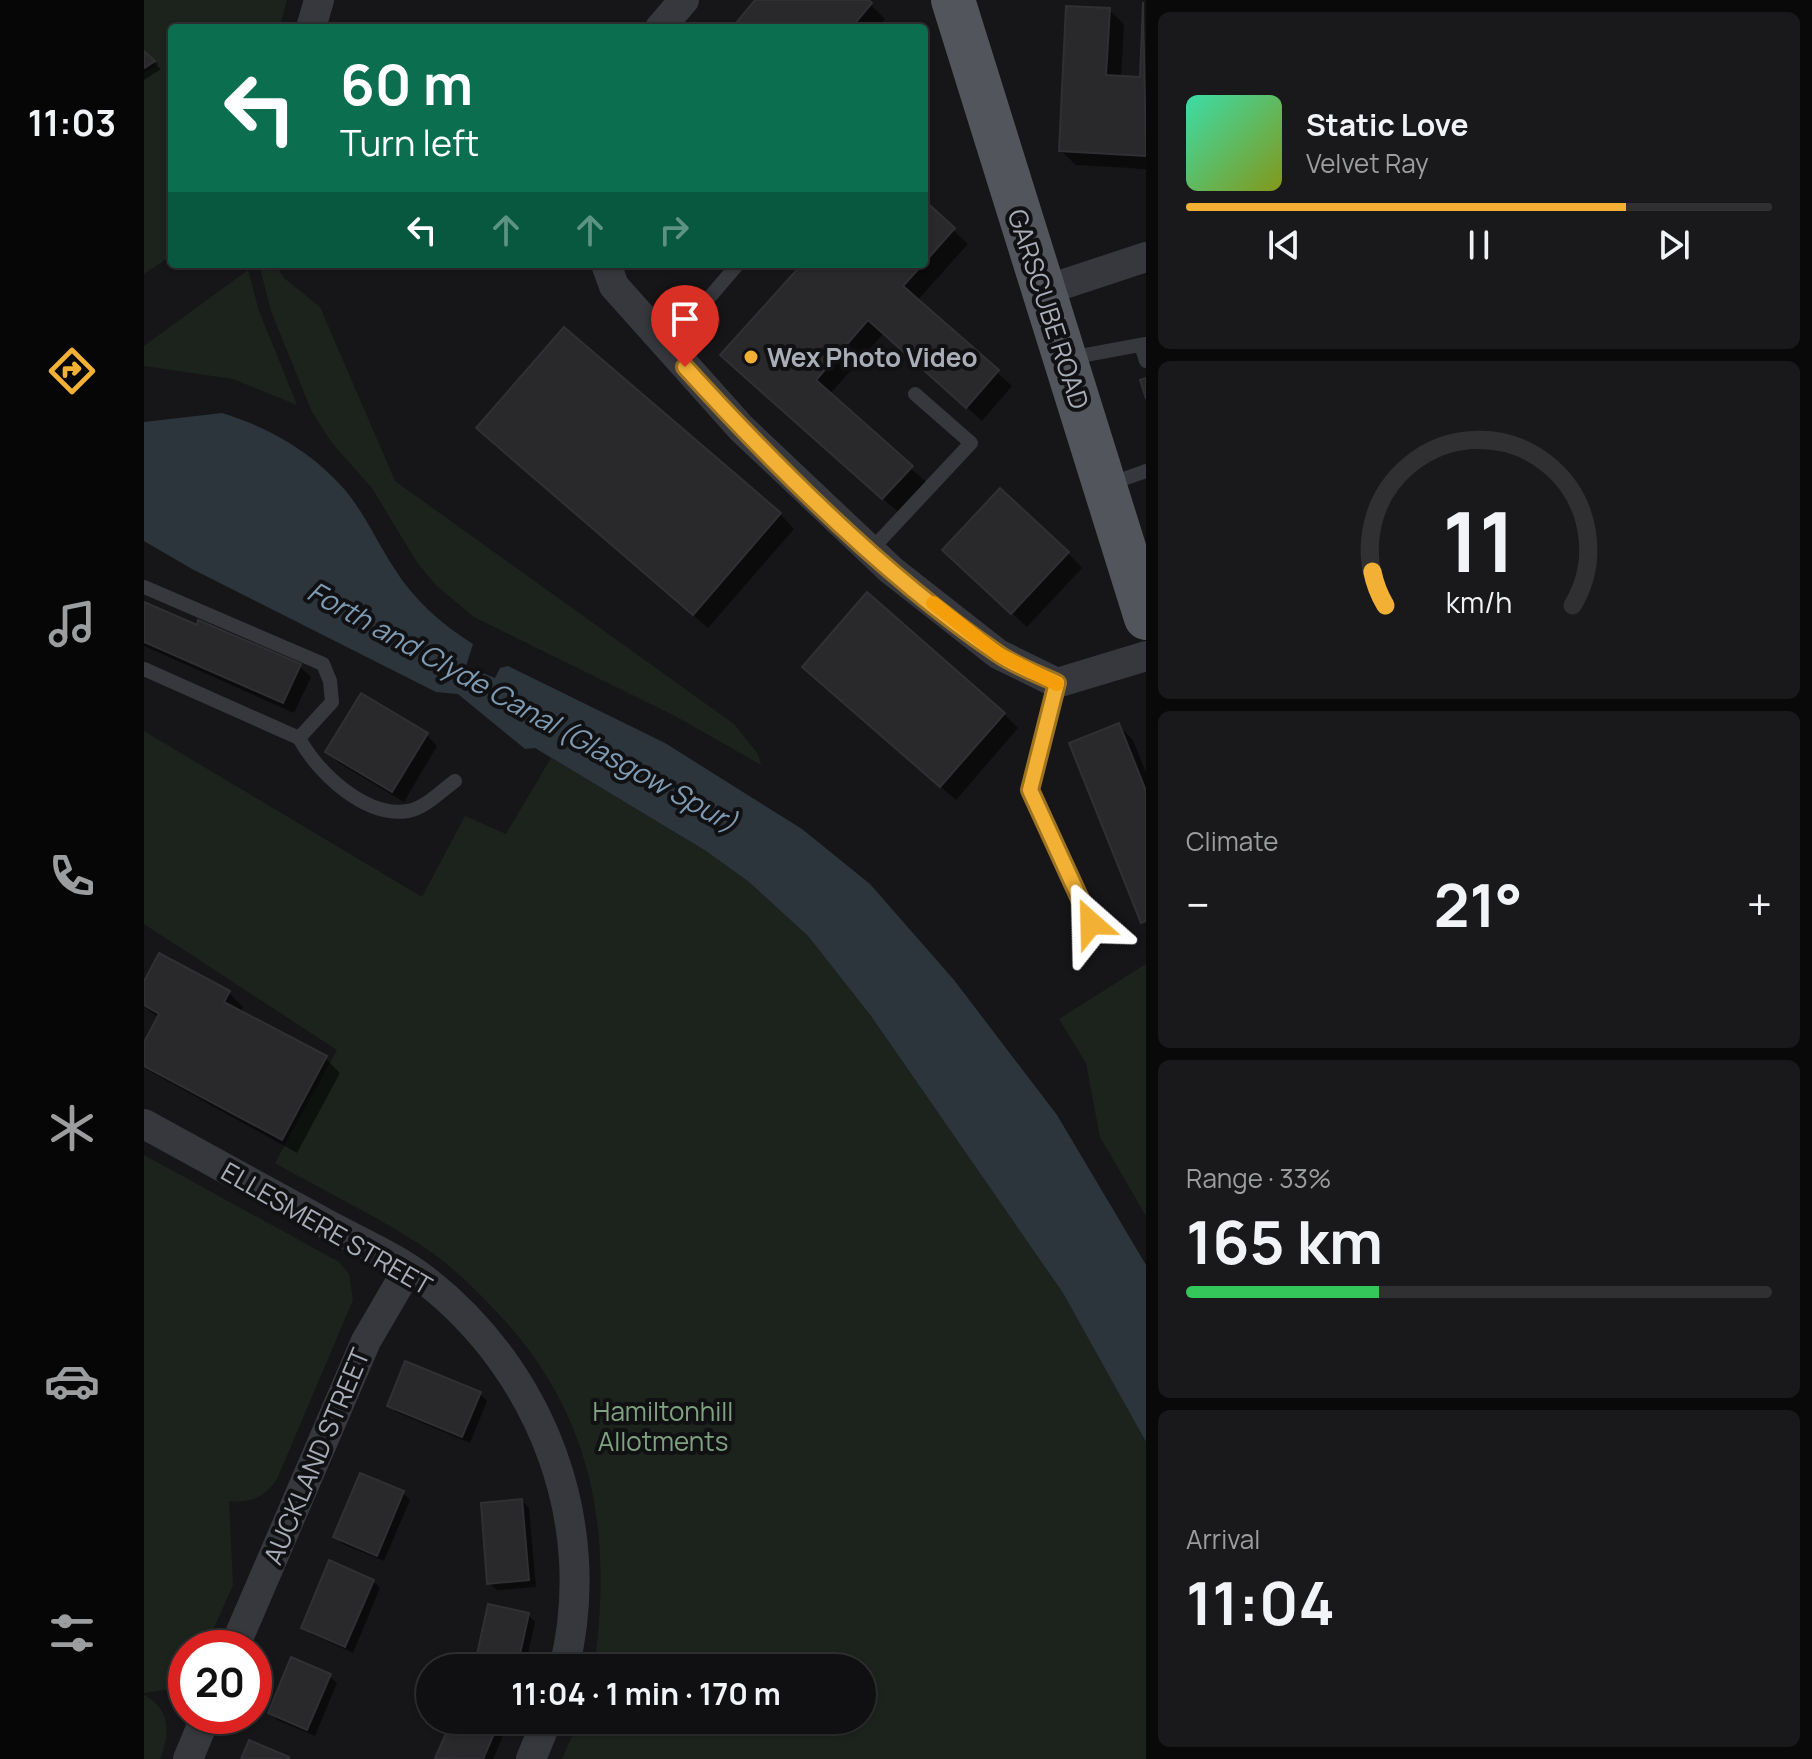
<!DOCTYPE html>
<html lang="en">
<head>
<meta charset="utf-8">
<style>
	:root { --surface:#101012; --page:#19191b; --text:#f1f3f6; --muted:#9c9d9f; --line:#303032; --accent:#f2b134 }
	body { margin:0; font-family:Manrope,sans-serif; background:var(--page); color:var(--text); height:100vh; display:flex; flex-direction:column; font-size:30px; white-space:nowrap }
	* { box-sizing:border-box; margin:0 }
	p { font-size:26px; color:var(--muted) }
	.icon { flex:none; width:44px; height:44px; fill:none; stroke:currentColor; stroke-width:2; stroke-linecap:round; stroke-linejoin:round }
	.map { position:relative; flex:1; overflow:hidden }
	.details { display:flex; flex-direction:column; gap:12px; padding:12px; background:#09090a; width:666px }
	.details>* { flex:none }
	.guide { position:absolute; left:24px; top:24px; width:760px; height:244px; border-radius:8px; box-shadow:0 2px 6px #0004,0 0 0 2px var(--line); background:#0b6e4f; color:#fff; overflow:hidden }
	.speed { position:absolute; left:24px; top:1630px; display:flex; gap:16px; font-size:40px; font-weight:700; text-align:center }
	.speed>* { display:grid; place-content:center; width:104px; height:104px; border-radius:50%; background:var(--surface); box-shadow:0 2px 6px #0004,0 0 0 2px var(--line); line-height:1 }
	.speed .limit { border:12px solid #d22; background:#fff; color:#111 }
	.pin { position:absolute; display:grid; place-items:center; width:68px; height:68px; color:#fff; margin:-82px -34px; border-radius:50% 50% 50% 0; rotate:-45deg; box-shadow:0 0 8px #0007 }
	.pin .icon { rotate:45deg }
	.me { position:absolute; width:88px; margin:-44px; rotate:335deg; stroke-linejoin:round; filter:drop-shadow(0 0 6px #0008) }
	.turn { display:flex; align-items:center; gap:28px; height:168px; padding:0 40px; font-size:36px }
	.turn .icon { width:104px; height:104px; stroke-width:2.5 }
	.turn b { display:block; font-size:56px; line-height:68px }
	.lanes { display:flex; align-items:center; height:76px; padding:0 40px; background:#0003; justify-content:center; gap:40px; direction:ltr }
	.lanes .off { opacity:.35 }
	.big { font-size:60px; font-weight:700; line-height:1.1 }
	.details .tile { flex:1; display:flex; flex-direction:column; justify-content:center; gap:12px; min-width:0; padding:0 28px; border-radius:12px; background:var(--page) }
	.details .dial { align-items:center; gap:0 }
	.dial svg { height:208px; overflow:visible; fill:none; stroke:var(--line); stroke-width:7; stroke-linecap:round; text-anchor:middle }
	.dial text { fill:var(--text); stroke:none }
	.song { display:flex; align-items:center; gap:24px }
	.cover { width:96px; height:96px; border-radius:12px; background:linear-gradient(135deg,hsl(160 70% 55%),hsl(70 70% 35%)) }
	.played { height:8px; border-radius:4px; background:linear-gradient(90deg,var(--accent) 75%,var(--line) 75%) }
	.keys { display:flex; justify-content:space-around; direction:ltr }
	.heat { display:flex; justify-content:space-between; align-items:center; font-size:44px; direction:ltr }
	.charge { height:12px; border-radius:6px; background:linear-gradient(90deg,#34c759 33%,var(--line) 0) }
	.trip { position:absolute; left:272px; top:1654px; width:460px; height:80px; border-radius:40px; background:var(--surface); box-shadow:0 2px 6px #0004,0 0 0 2px var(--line); font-weight:700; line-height:80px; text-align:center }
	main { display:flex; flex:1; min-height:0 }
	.tabs { display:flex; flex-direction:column; width:144px; justify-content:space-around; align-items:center; background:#060607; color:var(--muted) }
	.tabs .icon { width:56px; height:56px }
	.tabs .on { color:var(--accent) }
	.tabs b { font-size:36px; color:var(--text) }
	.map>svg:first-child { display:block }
	.green { fill:#1c231d }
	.water { fill:#2c353c }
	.shadow { fill:#0007 }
	.building { fill:#29292c; stroke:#303034; stroke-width:2 }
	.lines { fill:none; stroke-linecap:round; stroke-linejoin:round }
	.service { stroke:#37383d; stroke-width:14 }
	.minor { stroke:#37383d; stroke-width:30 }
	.primary { stroke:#53555c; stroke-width:44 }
	.route-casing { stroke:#9d7322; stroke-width:20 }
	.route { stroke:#f2b134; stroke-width:14 }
	.slow { stroke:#f59e0b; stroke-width:14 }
	.poi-dot { fill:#f2b134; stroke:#111113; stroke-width:3 }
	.labels { text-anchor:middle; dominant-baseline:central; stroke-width:8; stroke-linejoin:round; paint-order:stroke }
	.street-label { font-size:26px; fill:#a8adb8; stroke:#111113 }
	.poi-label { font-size:26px; font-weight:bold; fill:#a8adb8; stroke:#111113; text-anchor:start }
	.park-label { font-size:26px; fill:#7fa381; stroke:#111113 }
	.water-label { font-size:28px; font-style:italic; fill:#7f9bb3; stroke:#111113 }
</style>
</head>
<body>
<main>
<nav class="tabs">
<b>11:03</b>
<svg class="icon on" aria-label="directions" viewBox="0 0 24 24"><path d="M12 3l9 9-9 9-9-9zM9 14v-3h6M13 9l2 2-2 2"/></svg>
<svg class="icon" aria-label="music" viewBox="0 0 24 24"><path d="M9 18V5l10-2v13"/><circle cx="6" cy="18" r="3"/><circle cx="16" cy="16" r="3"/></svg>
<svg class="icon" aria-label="phone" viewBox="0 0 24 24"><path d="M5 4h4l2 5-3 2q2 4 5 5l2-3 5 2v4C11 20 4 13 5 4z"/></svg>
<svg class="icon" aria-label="climate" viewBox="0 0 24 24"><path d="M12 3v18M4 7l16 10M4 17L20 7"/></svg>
<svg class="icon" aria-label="car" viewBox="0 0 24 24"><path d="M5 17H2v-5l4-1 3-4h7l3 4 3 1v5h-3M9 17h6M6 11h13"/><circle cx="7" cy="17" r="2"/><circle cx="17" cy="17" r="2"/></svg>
<svg class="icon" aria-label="filters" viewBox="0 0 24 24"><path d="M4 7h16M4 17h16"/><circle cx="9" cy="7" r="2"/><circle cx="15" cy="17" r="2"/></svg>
</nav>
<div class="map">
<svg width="1002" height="1759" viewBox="0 0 1002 1759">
	<rect width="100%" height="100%" fill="#161618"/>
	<!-- green -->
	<g class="green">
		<path d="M0,0H143L135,28H28V255L0,274V73L15,64L0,51Z"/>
		<path d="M115,264H131L140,278L176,307L251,481L590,724L614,754L617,765L533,717L330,617L293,586L274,564L228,488L188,443L168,412L127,311Z"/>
		<path d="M104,270L115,311L153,405L89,379L0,366V346Z"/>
		<path d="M0,731L278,897L321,816L362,834L407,758L562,851L605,882L664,936L727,1016L919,1293L1002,1442V1759H418L435,1720H718V1668H450C470,1527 448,1406 344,1303C324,1282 304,1263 280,1247C233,1216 180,1191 131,1163L193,1050L0,924Z"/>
		<path d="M1002,964V1216L956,1137L942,1063L915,1019Z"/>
		<path d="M0,1155L195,1262L205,1274L209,1300L133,1479C120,1498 107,1503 85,1501L89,1585L61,1648H42L39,1687L0,1693Z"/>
		<path d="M0,1695C27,1709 26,1734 16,1759H0Z"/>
	</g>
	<!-- water -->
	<path class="water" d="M78,413C126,428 167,451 201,490C221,514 233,542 250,568C270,600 297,624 329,644L322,666L351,678L356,668L364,666L521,743L658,829L726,884L810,980L913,1115L1002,1265V1442L919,1293L727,1016L664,936L605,882L562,851L391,748L381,749L314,694L292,692L48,569L0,541V422Z"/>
	<!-- shadow -->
	<g class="shadow">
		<path d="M614,0H722L741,19L734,28H590Z"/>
		<path d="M1001,4L1002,169L932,165L917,151L965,10L980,24L977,78L998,79Z"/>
		<path d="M0,54L17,69L0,80Z"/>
		<path d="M780,203L824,244L773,301L868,386L838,421L740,333L685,395L782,482L754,512L593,370L660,264H780Z"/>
		<path d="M334,428L636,514L650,529L564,628Z"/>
		<path d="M924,553L938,568L883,627L816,565Z"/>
		<path d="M0,604L155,666L167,677L150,713L0,646Z"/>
		<path d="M675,681L860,714L874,728L812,800Z"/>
		<path d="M974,725L989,740L1002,773V925Z"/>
		<path d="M282,734L293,746L260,802L195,763L184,752Z"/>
		<path d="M0,985L84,992L99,1007L96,1013L181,1058L196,1073L153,1153L0,1068V1046L15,1018L0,1007Z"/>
		<path d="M336,1394L343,1401L326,1443L252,1412L245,1405Z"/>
		<path d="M259,1493L266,1500L240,1561L198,1544L191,1536Z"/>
		<path d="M378,1501L385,1508L392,1587L353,1590L345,1583Z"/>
		<path d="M229,1581L236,1588L209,1653L167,1634L159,1627Z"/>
		<path d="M384,1615L391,1622L381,1668H332Z"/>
		<path d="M185,1676L193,1683L171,1736L133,1720L126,1713Z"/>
		<path d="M310,1720H360L364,1724L349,1759L294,1757Z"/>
	</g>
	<!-- building -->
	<g class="building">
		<path d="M611,0H725L728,3L707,28H588Z"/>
		<path d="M999,2L1002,156L915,151L922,6L966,8L962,75L996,77Z"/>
		<path d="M0,51L11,61L0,68Z"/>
		<path d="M780,200L811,228L780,263Z"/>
		<path d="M658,264H779L759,286L855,370L822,408L724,320L672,380L769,466L738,499L576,355Z"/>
		<path d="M420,327L637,513L549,615L332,428Z"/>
		<path d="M1002,378V399L996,380Z"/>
		<path d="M856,488L925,552L867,614L798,550Z"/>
		<path d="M723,592L861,713L796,787L658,667Z"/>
		<path d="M0,602L53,625L54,620L157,664L139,703L0,642Z"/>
		<path d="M217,693L284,733L248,792L181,752Z"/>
		<path d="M975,723L1002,791V921L997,923L925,743Z"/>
		<path d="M15,953L86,991L80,1002L183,1056L138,1140L0,1066V1042L15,1014L0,1005V981Z"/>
		<path d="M261,1361L337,1392L318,1437L243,1406Z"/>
		<path d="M216,1473L260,1491L233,1556L189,1537Z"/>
		<path d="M378,1499L385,1580L343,1584L337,1503Z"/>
		<path d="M185,1560L230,1580L201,1647L157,1628Z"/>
		<path d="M344,1604L385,1613L373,1668H330Z"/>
		<path d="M147,1657L187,1674L163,1730L124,1713Z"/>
		<path d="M308,1720H356L339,1759L291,1758Z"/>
		<path d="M105,1740L145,1757V1759H97Z"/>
	</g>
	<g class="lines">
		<!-- service -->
		<g class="service">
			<path d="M997,345L1002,361"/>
			<path d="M523,347L594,264"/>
			<path d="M925,358L1002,344"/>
			<path d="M965,484L1002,471"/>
			<path d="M727,550L827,443L771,394"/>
			<path d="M0,587L179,664L186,681L188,702L155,738"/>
			<path d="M0,669L155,738C173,772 221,818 264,811C281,808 297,791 311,781"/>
			<path d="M913,683L886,790L947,923"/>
		</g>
		<!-- minor -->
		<g class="minor">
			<path d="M167,28L175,0"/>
			<path d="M516,28L540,0"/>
			<path d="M462,264L470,286L597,428L747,570L854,654L913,683L1002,656"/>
			<path d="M899,291L1002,257"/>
			<path d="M0,1124C62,1158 124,1192 186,1226C218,1243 253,1258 281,1280C398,1371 456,1523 420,1668"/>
			<path d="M90,1648L222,1341L264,1269"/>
			<path d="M44,1759L62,1716"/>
			<path d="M387,1759L403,1720"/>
		</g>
		<!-- primary -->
		<path class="primary" d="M809,0L1002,618"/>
	</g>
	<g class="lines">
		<!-- route casing -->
		<g class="route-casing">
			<path id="route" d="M541,367C630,465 744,579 853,653C871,666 894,674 913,683L886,790L947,923"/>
		</g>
		<!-- route -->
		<use href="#route" class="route"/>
		<!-- slow -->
		<path class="slow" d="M789,603L854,654L913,684"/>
	</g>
	<!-- markers -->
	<circle class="poi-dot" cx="607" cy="357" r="8"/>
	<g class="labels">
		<!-- street labels -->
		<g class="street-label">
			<text transform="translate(905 309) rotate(72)">GARSCUBE ROAD</text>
			<text transform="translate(183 1228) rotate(30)">ELLESMERE STREET</text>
			<text transform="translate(172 1456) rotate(-67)">AUCKLAND STREET</text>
		</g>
		<!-- poi labels -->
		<g class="poi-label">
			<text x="623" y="357">Wex Photo Video</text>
		</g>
		<!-- park labels -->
		<g class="park-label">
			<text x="519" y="1411">Hamiltonhill<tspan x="519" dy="30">Allotments</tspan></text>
		</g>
		<!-- water labels -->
		<g class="water-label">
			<text transform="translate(379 706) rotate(29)">Forth and Clyde Canal (Glasgow Spur)</text>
		</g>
	</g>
</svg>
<div class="speed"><div class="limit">20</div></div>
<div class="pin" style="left:541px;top:367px;background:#d93025"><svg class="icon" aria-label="arrive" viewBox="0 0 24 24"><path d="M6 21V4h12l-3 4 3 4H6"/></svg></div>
<svg class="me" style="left:947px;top:923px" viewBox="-20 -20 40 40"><path d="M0-17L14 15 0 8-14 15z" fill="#f2b134" stroke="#fff" stroke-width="4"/></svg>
<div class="trip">11:04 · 1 min · 170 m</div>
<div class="guide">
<div class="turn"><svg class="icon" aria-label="left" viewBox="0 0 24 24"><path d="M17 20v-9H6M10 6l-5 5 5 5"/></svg><div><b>60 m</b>Turn left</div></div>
<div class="lanes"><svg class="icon" aria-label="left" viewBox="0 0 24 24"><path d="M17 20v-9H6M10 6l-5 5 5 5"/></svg><svg class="icon off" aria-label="ahead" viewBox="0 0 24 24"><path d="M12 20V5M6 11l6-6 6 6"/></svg><svg class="icon off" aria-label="ahead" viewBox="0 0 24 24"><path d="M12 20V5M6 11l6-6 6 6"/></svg><svg class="icon off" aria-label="right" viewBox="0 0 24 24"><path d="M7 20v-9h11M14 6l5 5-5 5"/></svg></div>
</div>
</div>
<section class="details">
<div class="tile">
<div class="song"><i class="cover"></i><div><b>Static Love</b><p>Velvet Ray</p></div></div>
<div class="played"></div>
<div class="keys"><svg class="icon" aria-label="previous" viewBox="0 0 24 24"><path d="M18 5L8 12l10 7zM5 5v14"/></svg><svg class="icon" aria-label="pause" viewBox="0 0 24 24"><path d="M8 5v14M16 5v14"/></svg><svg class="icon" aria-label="next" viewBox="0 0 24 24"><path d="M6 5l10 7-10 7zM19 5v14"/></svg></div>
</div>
<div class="tile dial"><svg viewBox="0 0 100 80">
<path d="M14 69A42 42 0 1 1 86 69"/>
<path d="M14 69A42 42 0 0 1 9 56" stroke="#f2b134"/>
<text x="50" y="56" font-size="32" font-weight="700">11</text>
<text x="50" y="72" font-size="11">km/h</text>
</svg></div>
<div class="tile"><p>Climate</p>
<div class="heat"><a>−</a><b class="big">21°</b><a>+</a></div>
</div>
<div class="tile"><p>Range · 33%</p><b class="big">165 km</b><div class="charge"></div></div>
<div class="tile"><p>Arrival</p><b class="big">11:04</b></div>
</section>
</main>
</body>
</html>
